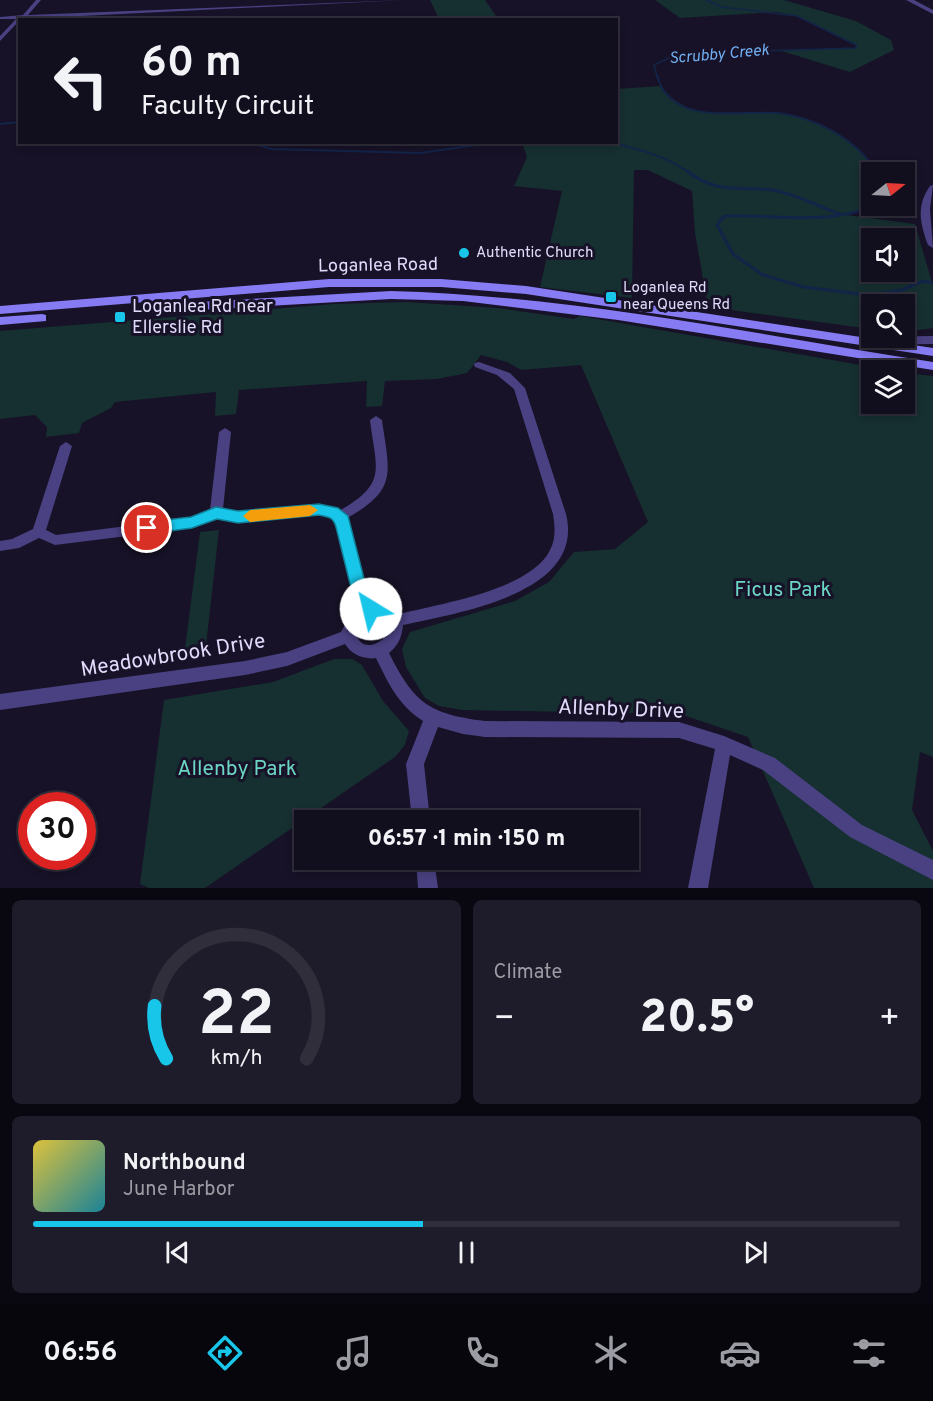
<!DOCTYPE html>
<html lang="en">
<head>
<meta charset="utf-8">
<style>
	:root { --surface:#110e1d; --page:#1e1c2a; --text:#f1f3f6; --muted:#9c9ca4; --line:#302e3b; --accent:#18c6ea }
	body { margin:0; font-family:Overpass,sans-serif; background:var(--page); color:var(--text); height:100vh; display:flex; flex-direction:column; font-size:22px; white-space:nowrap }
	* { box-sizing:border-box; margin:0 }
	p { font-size:20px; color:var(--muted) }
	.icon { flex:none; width:33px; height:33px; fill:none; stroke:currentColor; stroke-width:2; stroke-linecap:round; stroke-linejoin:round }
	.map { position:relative; height:888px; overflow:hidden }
	.drawer { display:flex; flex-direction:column; gap:12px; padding:12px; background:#090810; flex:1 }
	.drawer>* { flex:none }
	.top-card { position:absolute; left:18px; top:18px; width:600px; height:126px; border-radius:0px; box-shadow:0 3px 9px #0003,0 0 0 2px var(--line); background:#110e1d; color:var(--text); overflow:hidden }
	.needle { width:39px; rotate:72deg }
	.tools { position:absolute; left:861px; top:162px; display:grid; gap:12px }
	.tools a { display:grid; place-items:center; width:54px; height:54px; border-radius:0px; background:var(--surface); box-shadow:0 3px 9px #0003,0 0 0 2px var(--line); font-size:30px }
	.speed { position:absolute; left:18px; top:792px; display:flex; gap:12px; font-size:30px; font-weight:700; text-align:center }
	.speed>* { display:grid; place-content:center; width:78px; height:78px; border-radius:50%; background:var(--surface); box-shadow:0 3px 9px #0003,0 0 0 2px var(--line); line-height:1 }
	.speed .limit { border:9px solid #d22; background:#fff; color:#111 }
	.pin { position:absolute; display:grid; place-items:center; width:51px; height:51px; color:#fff; margin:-26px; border:3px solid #fff; border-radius:50%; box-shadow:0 2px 6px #0007 }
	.me { position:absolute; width:66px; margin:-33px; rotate:324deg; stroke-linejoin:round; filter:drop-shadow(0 0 4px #0008) }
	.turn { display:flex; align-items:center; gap:21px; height:126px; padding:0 24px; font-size:27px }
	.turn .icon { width:78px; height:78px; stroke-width:2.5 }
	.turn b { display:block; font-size:42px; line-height:51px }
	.big { font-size:45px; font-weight:800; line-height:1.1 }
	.drawer .card { flex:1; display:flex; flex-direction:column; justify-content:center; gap:9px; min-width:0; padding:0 21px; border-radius:9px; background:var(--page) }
	.drawer .dial { align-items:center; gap:0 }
	.dial svg { height:156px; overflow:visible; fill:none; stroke:var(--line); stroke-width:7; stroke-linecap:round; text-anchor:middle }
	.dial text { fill:var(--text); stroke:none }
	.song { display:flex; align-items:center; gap:18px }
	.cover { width:72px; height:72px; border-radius:9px; background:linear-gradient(135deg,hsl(50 70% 55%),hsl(190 70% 35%)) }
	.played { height:6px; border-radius:3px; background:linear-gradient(90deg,var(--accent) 45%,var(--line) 45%) }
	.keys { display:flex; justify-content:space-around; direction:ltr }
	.heat { display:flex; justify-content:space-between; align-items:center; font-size:33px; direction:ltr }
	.drawer .tiles { flex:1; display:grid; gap:12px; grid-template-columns:1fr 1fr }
	.card:last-child { grid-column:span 2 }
	.trip { position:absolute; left:294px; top:810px; width:345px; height:60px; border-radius:0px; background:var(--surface); box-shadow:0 3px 9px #0003,0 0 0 2px var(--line); font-weight:800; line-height:60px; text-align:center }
	.tabs { display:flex; height:96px; justify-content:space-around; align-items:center; background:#07060c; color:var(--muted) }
	.tabs .icon { width:42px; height:42px }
	.tabs .on { color:var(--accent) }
	.tabs b { font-size:27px; color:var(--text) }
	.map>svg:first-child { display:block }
	.green { fill:#162f30; fill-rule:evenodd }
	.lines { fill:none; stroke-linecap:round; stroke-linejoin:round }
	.stream-far2 { stroke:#132449; stroke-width:1.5 }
	.stream-far1 { stroke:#132449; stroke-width:2 }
	.stream { stroke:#132449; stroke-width:3 }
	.minor { fill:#494181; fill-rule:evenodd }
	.tertiary { fill:#494181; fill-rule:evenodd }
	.secondary { fill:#867bf3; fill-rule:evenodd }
	.route { fill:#18c6ea; stroke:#108198; stroke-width:1.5 }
	.slow { fill:#f59e0b }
	.poi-dot { fill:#18c6ea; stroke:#171227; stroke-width:2 }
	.labels { text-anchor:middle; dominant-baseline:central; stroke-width:6; stroke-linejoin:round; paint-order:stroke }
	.far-poi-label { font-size:15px; fill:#e1dbfc; stroke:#171227; text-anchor:start }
	.far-water-label { font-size:16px; font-style:italic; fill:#72aef2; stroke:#171227 }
	.street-label { font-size:18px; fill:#e1dbfc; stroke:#171227 }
	.poi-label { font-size:18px; fill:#e1dbfc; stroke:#171227; text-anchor:start }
	.near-park-label { font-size:21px; fill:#6cd6c4; stroke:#171227 }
	.near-street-label { font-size:21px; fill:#e1dbfc; stroke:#171227 }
</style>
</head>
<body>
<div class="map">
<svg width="933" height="888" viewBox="0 0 933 888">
	<rect width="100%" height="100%" fill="#171227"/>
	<!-- green -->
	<g class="green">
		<path d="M485,0L498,19H439L430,0Z"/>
		<path d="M655,0H784L856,21L891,40L894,50L850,72L778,50L856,48V45L797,16L776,12L680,18Z"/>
		<path d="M661,86C690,125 735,111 776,113C807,115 865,142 876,172H872V206L847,215L915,224L933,286V328L905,332L904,304H872L871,329L708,307L695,233L692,191L648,170H634L632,298L540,287L562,191L514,186L527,157L522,143L616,142L617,89ZM872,238H904V272H872Z"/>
		<path d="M407,302L497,308L574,319L580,316L889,370H872V404H904L905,373L933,376V757L920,752L912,810L933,851V888H814L748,737L680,714L462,710L439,706L425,698L406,667L402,649L410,632L515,601L549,582L574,552L615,549L648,522L581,365L521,370L507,362L481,355L467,373L437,379L385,381L382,406L366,407L367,381L239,390L236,414L215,416L216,392L115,402L111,408L82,423L79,433L46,437L47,427L35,415L0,419V331L333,304Z"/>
		<path d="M219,530L205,654L184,656L200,532Z"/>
		<path d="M334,659H352L362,665L383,701L409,731L405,745L395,757L205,888H149L140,884L164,700L273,682Z"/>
	</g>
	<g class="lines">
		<!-- stream-far2 -->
		<path class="stream-far2" d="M657,77L654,65L671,57L694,53L856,48V45L797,16L722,7L706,0"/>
		<!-- stream-far1 -->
		<g class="stream-far1">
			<path d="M657,75C670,127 737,110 777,113C815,117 857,139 876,172"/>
			<path d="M0,124L20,122"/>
			<path d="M249,142L271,149L420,153L498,142"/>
			<path d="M609,142C637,149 666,155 689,173"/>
		</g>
		<!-- stream -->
		<g class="stream">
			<path d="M687,171C721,197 741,184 777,191C798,195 820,207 840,214"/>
			<path d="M872,206C828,226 771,214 724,216L717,225L733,254L763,275L804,287L868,295L902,290L923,281L933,283"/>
		</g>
		<!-- minor -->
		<g class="minor">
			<path d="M36,0H41L28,15L405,0L21,19L0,41V36L16,19H0V17L23,15Z"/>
			<path d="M479,362L510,373L525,388L566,514C586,594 457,613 403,625C402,637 398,646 389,653C414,703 429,714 485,721L679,722L724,736L775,758L862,825L933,860V880L850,837L763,770L730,755L708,888H688L715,749L679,738L485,737L463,734L438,727L424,764L430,820H412L406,764L423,721C399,706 388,683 376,658C364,660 351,654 345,644L287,666L245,675L0,710V694L245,661L287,652L341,632L353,610L356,608L334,519L319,514L238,522L217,518L192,528L55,545L39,538L19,548L0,551V541L12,539L33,529L60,446L66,442L72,446L46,530L56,535L190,518L210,510L219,432L225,428L231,432L223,509L238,512L319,504L339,511C388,483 376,470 370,420L376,416L382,420C389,472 399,489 347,518L369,603L390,607L399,614C438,604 531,590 550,550C556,539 555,526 553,514L514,389L497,375L475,367L474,365L475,363ZM371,615C417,623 360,667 356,631L363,618Z"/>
			<path d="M416,860H434L438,888H418Z"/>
		</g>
		<!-- tertiary -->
		<g class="tertiary">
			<path d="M906,0H914L933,10V14Z"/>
			<path d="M933,185L930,209L933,248L928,245C920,223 916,206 930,186Z"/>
			<path d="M933,336V344L868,345L862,341L868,337Z"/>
		</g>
		<!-- secondary -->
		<g class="secondary">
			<path d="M329,279H441L526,286L933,348V356L526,294L441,287H329L0,314V306Z"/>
			<path d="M391,291C573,296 754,334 933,362V370L618,320L463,301L391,299L147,313L141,309L147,305Z"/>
			<path d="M42,314L46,315V321L0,325V317Z"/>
		</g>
	</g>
	<!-- route -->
	<path class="route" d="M319,504L338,508L348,516L370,602L377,604L379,609L377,614L364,618L358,616L336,527C333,517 329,517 319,515L238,523L217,519L192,528L147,534L139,528L147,522L191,517L216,507L238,511Z"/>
	<!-- slow -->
	<path class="slow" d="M310,505L318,510L310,516L250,522L243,516L250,510Z"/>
	<!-- markers -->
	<g class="poi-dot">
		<circle cx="464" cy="253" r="6"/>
		<rect x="605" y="291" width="12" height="12" rx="3"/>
		<rect x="114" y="311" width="12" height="12" rx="3"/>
	</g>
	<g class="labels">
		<!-- far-poi labels -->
		<g class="far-poi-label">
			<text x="476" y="253">Authentic Church</text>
			<text x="623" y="288">Loganlea Rd<tspan x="623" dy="17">near Queens Rd</tspan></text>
		</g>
		<!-- far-water labels -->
		<g class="far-water-label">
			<text transform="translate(719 55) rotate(-5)">Scrubby Creek</text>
		</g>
		<!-- street labels -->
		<g class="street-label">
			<text transform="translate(378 266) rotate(-1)">Loganlea Road</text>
		</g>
		<!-- poi labels -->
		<g class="poi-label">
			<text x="132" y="307">Loganlea Rd near<tspan x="132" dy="21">Ellerslie Rd</tspan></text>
		</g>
		<!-- near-park labels -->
		<g class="near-park-label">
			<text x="783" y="590">Ficus Park</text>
			<text x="237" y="769">Allenby Park</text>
		</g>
		<!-- near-street labels -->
		<g class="near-street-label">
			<text transform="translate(173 656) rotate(-9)">Meadowbrook Drive</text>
			<text transform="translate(621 710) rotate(2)">Allenby Drive</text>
		</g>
	</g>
</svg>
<div class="tools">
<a><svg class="needle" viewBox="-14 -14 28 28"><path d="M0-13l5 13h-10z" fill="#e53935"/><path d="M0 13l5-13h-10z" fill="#9c9ca4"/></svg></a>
<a><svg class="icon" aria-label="sound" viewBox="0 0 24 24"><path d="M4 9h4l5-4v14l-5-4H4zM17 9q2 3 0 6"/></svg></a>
<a><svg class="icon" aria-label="search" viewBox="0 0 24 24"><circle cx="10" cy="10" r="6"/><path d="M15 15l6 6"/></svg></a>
<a><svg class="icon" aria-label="layers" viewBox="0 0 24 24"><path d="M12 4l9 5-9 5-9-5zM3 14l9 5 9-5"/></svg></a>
</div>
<div class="speed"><div class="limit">30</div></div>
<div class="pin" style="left:147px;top:528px;background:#d93025"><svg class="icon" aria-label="arrive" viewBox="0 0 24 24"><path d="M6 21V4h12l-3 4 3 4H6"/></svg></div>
<svg class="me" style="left:371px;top:609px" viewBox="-20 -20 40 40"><circle r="19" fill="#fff"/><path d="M0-13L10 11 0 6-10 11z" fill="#18c6ea"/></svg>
<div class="trip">06:57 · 1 min · 150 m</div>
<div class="top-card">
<div class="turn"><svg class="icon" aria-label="left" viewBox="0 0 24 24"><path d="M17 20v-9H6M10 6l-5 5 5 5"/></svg><div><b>60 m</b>Faculty Circuit</div></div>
</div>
</div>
<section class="drawer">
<div class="tiles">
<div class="card dial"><svg viewBox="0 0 100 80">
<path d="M14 69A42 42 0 1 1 86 69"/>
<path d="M14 69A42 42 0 0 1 8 42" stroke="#18c6ea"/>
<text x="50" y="56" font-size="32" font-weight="700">22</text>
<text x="50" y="72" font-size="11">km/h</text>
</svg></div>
<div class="card"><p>Climate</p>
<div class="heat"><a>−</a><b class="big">20.5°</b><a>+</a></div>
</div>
<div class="card">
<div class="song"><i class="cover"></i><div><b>Northbound</b><p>June Harbor</p></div></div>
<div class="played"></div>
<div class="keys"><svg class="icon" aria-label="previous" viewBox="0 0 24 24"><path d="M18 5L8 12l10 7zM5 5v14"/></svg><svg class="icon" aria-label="pause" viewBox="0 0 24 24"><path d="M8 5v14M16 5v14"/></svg><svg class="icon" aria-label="next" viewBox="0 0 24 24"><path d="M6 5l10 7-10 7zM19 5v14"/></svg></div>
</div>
</div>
</section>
<nav class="tabs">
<b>06:56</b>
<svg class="icon on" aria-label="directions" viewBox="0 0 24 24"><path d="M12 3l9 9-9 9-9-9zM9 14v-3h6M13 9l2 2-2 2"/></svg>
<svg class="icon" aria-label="music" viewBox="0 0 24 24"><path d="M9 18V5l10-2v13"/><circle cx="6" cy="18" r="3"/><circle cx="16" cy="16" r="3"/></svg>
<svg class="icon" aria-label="phone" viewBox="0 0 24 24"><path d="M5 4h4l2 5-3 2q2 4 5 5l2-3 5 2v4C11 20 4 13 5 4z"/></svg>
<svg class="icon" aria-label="climate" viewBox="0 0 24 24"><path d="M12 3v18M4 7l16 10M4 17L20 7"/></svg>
<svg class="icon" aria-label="car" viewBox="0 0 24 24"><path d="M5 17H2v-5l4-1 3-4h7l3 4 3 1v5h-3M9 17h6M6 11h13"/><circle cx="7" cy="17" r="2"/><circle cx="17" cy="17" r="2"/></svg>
<svg class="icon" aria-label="filters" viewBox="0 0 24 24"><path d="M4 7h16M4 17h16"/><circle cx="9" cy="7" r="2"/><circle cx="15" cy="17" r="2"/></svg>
</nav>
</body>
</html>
